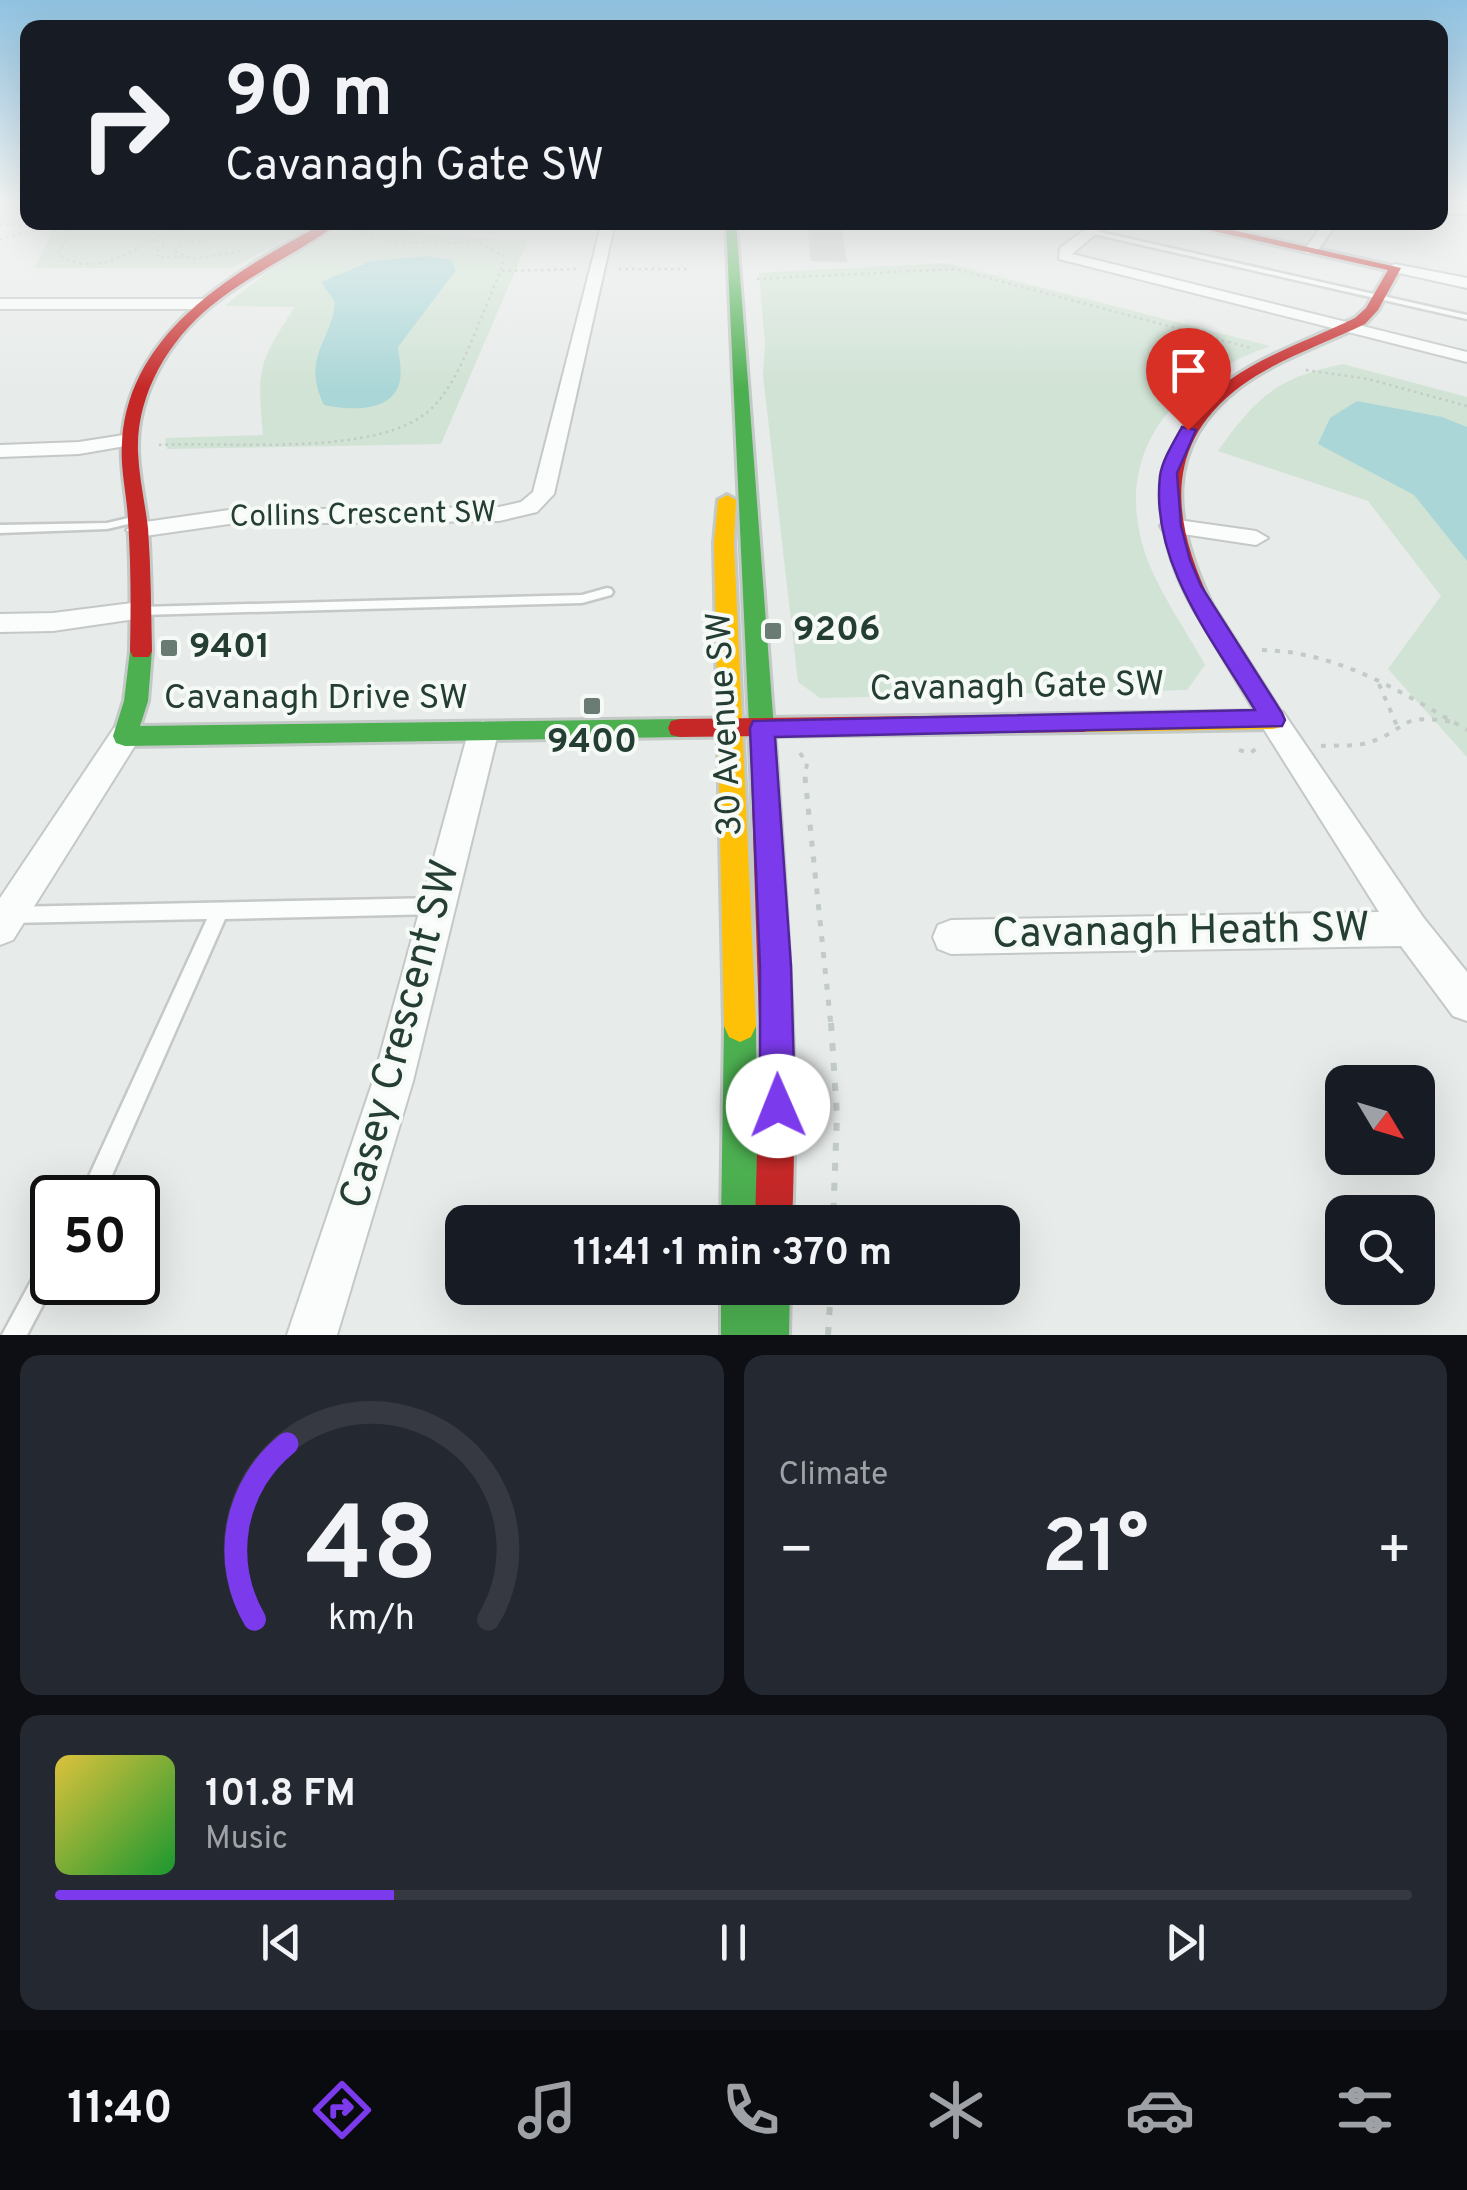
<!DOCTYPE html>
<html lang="en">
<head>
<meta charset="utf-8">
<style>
	:root { --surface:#171b24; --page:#242831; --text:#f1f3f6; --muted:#9ea1a6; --line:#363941; --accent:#7c3aed }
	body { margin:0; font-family:Overpass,sans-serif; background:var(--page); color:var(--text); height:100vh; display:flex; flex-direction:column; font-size:38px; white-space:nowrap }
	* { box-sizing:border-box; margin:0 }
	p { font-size:32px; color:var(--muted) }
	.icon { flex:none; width:55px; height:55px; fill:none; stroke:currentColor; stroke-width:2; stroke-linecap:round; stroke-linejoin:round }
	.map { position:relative; height:1335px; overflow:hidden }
	.sheet { display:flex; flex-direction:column; gap:20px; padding:20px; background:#0d0f14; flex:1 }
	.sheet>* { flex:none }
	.guide { position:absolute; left:20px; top:20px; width:1428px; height:210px; border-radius:20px; box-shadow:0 10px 40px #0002; background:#171b24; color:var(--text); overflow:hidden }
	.needle { width:65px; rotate:128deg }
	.tools { position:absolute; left:1325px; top:1065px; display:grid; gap:20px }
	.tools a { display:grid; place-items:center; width:110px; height:110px; border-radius:20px; background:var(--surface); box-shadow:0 10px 40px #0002; font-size:50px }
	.speed { position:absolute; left:30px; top:1175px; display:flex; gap:20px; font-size:50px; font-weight:700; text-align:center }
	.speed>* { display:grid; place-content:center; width:130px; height:130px; border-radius:50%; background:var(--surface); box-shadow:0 10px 40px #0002; line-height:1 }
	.speed .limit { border:5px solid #111; border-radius:15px; background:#fff; color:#111 }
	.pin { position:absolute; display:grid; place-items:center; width:85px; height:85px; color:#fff; margin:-102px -42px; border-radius:50% 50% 50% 0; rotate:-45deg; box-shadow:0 0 10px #0007 }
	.pin .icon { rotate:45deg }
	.me { position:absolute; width:110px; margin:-55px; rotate:359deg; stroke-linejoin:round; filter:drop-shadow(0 0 8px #0008) }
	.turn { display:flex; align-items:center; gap:35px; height:210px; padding:0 40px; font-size:45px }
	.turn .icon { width:130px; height:130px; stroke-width:2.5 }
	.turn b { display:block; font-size:70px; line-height:85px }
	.big { font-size:75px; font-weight:700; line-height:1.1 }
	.sheet .card { flex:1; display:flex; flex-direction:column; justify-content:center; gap:15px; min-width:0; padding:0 35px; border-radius:20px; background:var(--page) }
	.sheet .dial { align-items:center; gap:0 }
	.dial svg { height:260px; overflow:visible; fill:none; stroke:var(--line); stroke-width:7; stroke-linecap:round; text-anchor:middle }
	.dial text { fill:var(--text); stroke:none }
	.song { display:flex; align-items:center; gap:30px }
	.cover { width:120px; height:120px; border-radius:15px; background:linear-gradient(135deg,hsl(50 70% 55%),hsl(130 70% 35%)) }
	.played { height:10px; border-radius:5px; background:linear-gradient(90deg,var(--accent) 25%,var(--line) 25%) }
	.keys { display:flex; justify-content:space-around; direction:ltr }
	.heat { display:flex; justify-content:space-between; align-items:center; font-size:55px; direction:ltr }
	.sheet .tiles { flex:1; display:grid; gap:20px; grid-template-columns:1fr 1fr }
	.card:last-child { grid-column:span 2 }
	.trip { position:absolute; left:445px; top:1205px; width:575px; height:100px; border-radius:20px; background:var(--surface); box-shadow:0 10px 40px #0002; font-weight:700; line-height:100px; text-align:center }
	.tab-bar { display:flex; height:160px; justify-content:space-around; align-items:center; background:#090b0e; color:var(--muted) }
	.tab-bar .icon { width:70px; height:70px }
	.tab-bar .active { color:var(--accent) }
	.tab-bar b { font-size:45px; color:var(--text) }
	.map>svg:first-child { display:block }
	.green { fill:#d1e3d5 }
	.water { fill:#abd6d7 }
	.building { fill:#ced2d0; stroke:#d0d4d2; stroke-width:2.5 }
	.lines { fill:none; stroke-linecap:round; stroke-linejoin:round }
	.lane-casing { stroke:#c4c8c6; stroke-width:5 }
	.street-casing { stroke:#c4c8c6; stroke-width:4 }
	.fast-casing { stroke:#c3c9c6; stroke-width:6 }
	.slow-casing { stroke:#c3c9c6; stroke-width:6 }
	.jam-casing { stroke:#c3c9c6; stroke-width:6 }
	.path-far3 { stroke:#c2cbc6; stroke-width:2.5; stroke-dasharray:2.5 4; stroke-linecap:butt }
	.path-far2 { stroke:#c2cbc6; stroke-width:4; stroke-dasharray:5 8; stroke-linecap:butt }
	.path-far1 { stroke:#c2cbc6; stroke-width:5; stroke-dasharray:6 10; stroke-linecap:butt }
	.path { stroke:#c2cbc6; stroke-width:6; stroke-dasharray:8 12; stroke-linecap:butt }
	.lane { fill:#fbfcfc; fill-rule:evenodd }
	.street { fill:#fbfcfc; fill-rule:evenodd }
	.fast { fill:#4caf50; fill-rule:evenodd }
	.slow { fill:#ffc107; fill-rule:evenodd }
	.jam { fill:#c62828; fill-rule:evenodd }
	.route { fill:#7c3aed; stroke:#51269a; stroke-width:2.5 }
	.poi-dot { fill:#697b73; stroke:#f6faf7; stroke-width:4 }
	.labels { text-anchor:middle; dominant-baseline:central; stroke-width:8; stroke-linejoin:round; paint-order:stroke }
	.far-street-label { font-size:30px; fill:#253e34; stroke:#f6faf7 }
	.poi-label { font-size:35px; font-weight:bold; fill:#253e34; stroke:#f6faf7; text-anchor:start }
	.street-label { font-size:35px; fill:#253e34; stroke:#f6faf7 }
	.near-street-label { font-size:42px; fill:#253e34; stroke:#f6faf7 }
</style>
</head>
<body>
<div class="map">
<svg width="1467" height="1335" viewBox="0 0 1467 1335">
	<rect width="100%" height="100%" fill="#e7ebe9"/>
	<!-- green -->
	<g class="green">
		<path d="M82,222H317V223L232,268H35L53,230Z"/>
		<path d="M361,222L428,234L528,241L441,444L167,449L165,438L263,435C257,368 258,363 295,307L225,306C263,274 313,236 361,222Z"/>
		<path d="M946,263L1270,346C1172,381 1107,456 1149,564C1163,598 1187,632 1205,665L1187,690L820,698L798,682L763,375L765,343L759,273Z"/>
		<path d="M1343,364L1467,397V757L1388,669L1441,596L1368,501L1218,451C1256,397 1278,377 1343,364Z"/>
	</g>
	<!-- water -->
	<g class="water">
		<path d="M428,256L451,260L456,270L398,347C399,357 402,370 400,380C394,414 348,410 324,405C301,355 332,342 335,302L321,282L371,261Z"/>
		<path d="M1357,401L1442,417L1467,427V561L1414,495L1318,444L1330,418Z"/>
	</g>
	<!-- building -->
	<path class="building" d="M809,230L841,231L846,261L812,260Z"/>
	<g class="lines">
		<!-- lane casing -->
		<g class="lane-casing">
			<g id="lane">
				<path d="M1091,230L1467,315V319L1089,233Z"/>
				<path d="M137,516L143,519L141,521L107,529L0,533V525L107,523Z"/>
				<path d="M607,588L611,589L613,592L611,595L582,603L141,615L135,611L141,607L582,595Z"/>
				<path d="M438,898L444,900L447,906L444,912L438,914L225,919L102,1198H79L207,919L10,923L4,921L1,915L4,909L10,907Z"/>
				<path d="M52,1253V1282H55L27,1335H2L44,1257Z"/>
			</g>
		</g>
		<!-- street casing -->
		<g class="street-casing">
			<g id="street">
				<path d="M1440,205L1467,206V214L1440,213Z"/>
				<path d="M602,222H615L554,494L537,512L499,521L229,524L138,537L126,530L138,523L229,510L499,507L521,502L533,492Z"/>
				<path d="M1095,222H1110L1072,254L1467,352V362L1059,259L1060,248Z"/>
				<path d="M1325,222H1338L1316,253H1306L1304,250Z"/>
				<path d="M1395,264L1467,278V288L1390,271L1388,268Z"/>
				<path d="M0,299H203L211,304L203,309H0Z"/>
				<path d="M130,434L137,436V444L79,454L0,457V445L79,442Z"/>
				<path d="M1171,519L1256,531L1268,538L1256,545L1163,531L1160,526L1163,521Z"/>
				<path d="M140,602L153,611L149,617L53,631L0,632V614L53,613Z"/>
				<path d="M1273,709L1283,712L1423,917L1467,972V1021L1453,1016L1401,946L951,954L938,949L933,937L938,925L951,920L1379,912L1258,720L1263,712Z"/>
				<path d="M483,721L493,725L498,733L413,1081L337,1335H287L373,1081L468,733L473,725Z"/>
				<path d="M125,724L136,728L140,736L136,744L13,940L0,945V898L114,728Z"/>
			</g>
		</g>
		<!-- fast casing -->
		<g class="fast-casing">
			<g id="fast">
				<path d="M726,222H736L777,769L773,776L764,779L755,776L751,769Z"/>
				<path d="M1202,598L1209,600L1281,713L1285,720L1281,727H1265L1192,605Z"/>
				<path d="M141,643L152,651L148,701L140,726L680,719L689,721L692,728L689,735L680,737L125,746L116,743L113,736L124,701L130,651Z"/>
				<path d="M740,1010L751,1015L756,1026L758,1222H721L724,1026L729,1015Z"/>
				<path d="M721,1288H790L789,1335H721Z"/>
			</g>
		</g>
		<!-- slow casing -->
		<g class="slow-casing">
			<g id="slow">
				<path d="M727,495L736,500L734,543L756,1026L751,1037L740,1042L729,1037L724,1026L714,543L718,500Z"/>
				<path d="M1273,711L1281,713L1285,720L1281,727L1273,729L1083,732L1075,730L1071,723L1075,716L1083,714Z"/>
			</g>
		</g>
		<!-- jam casing -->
		<g class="jam-casing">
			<g id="jam">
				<path d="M326,222H340C299,253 251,273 211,306C168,341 136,395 138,452C139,477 145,503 148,528C151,569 151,610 152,651L149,657H133L130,651C131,607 131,564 128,520C127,495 120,469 122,443C128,330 238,270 326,222Z"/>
				<path d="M1173,222H1196L1401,268L1378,310L1365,324C1324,344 1278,359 1241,386C1160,446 1173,524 1212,605L1202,612L1195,610C1147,527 1148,438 1231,379C1269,353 1314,338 1355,318L1366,308L1388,270Z"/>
				<path d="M1083,714L1091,716L1095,723L1091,730L1083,732L680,737L671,735L668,728L671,721L680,719Z"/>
				<path d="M764,759L773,762L777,769C787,920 799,1072 792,1222H755L760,1052L751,769L755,762Z"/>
			</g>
		</g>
		<!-- path-far3 -->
		<g class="path-far3">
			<path d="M0,205L14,202"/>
			<path d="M0,224L64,229L69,235L58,254C99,282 134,246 173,231C190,224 209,224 227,222"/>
			<path d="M0,239L44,228"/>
			<path d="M207,240L183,243L173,250L194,259L241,251"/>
			<path d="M156,241L166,243L156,252L159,258L183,256"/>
			<path d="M619,269H689"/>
			<path d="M502,271L577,269"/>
			<path d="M757,279L955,269L1251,348"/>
			<path d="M1306,370L1368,379L1467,406"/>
			<path d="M159,445C229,441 379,458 431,409C462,380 482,310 501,271L504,256L479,243L392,242L353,228"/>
		</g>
		<!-- path-far2 -->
		<g class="path-far2">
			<path d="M1262,650C1340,652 1401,692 1467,730"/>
			<path d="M1379,684L1397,726"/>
			<path d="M1321,746C1336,745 1356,747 1370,742C1413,727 1396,713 1453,722"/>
			<path d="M1239,750L1250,753L1256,749"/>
			<path d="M800,753L807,763L805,779"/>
		</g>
		<!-- path-far1 -->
		<path class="path-far1" d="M805,777L831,1026"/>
		<!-- path -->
		<g class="path">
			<path d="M831,1023L837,1115L833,1222"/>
			<path d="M828,1335L831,1288"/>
		</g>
		<!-- lane -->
		<use href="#lane" class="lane"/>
		<!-- street -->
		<use href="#street" class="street"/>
		<!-- fast -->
		<use href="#fast" class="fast"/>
		<!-- slow -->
		<use href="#slow" class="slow"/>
		<!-- jam -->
		<use href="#jam" class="jam"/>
	</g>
	<!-- sky -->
	<linearGradient id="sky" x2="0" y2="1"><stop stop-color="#8fc2e1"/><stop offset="0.52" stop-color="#f4f6f5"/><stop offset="1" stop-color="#f4f6f5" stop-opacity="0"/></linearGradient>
	<rect width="1467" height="388" fill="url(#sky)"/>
	<!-- route -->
	<path class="route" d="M1182,427L1196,430L1177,473L1181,526L1190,560L1201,586L1282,713L1285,720L1282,726L775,737L791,966L795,1106L790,1118L778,1123L765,1118L760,1106V966L750,728L753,721L1255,710C1213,640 1150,563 1160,476C1162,460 1175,440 1182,427Z"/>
	<!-- markers -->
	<g class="poi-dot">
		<rect x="763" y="621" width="20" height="20" rx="5"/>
		<rect x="159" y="638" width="20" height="20" rx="5"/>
		<rect x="582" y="696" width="20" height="20" rx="5"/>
	</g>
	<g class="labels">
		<!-- far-street labels -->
		<g class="far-street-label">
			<text transform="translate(363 516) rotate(-1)">Collins Crescent SW</text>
		</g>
		<!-- poi labels -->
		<g class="poi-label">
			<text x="793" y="631">9206</text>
			<text x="189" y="648">9401</text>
			<text x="592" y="743" text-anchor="middle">9400</text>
		</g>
		<!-- street labels -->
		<g class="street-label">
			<text transform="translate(1017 688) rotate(-1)">Cavanagh Gate SW</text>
			<text x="316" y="699">Cavanagh Drive SW</text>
			<text transform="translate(726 724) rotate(-93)">30 Avenue SW</text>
		</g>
		<!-- near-street labels -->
		<g class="near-street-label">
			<text transform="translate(1181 933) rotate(-1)">Cavanagh Heath SW</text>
			<text transform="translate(402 1035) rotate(-75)">Casey Crescent SW</text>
		</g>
	</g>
</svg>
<div class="tools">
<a><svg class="needle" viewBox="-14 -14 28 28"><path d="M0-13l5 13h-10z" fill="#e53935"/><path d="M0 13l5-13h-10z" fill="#9ea1a6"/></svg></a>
<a><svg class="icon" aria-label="search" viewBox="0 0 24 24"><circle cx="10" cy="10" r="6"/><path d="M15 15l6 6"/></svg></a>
</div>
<div class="speed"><div class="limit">50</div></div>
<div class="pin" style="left:1188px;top:430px;background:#d93025"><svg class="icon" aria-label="arrive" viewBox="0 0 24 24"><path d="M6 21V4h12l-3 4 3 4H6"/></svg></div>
<svg class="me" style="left:778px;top:1106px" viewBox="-20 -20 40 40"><circle r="19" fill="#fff"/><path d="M0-13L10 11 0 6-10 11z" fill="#7c3aed"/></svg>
<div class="trip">11:41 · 1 min · 370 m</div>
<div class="guide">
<div class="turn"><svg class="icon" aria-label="right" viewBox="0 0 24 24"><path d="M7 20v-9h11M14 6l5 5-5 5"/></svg><div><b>90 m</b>Cavanagh Gate SW</div></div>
</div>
</div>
<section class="sheet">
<div class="tiles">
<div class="card dial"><svg viewBox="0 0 100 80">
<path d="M14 69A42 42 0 1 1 86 69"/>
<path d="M14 69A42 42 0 0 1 24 15" stroke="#7c3aed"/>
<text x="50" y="56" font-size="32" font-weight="700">48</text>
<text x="50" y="72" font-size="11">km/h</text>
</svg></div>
<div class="card"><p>Climate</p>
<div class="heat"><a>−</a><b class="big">21°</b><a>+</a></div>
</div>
<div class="card">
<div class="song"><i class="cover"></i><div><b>101.8 FM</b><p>Music</p></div></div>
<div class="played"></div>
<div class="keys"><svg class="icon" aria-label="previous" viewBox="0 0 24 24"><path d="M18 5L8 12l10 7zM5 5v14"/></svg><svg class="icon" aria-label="pause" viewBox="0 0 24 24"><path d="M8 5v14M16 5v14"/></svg><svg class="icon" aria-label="next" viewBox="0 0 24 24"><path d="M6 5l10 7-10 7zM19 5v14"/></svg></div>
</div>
</div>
</section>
<nav class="tab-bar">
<b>11:40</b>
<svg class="icon active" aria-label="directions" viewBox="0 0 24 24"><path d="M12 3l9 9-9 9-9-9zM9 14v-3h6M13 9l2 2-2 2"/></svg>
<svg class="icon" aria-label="music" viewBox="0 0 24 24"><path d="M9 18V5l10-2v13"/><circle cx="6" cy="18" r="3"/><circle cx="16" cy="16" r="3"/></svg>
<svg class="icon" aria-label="phone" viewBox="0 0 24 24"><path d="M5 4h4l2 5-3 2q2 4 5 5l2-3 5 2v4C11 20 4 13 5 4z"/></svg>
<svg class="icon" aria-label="climate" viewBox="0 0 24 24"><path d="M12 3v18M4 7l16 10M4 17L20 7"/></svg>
<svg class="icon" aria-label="car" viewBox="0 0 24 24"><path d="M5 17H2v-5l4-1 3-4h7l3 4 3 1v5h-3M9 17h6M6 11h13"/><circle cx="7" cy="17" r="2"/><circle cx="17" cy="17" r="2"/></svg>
<svg class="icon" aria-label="filters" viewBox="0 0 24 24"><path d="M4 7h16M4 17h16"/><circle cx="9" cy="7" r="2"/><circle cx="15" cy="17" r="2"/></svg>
</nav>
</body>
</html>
